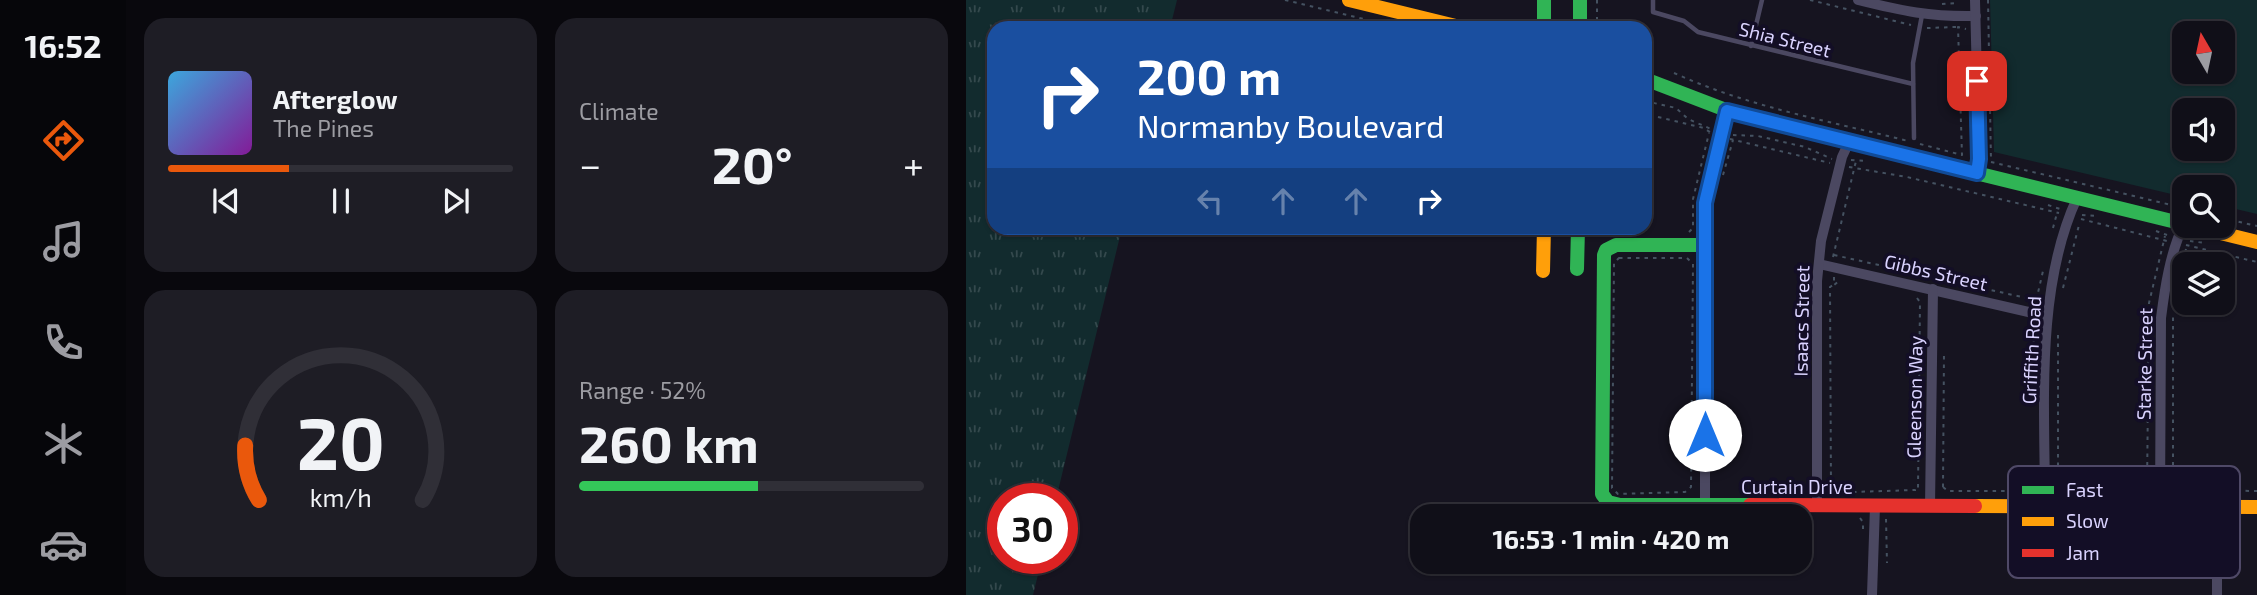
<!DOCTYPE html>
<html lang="en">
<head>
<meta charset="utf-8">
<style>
	:root { --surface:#100f18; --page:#1e1d25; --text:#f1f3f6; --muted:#9c9ca2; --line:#302f37; --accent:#ea580c }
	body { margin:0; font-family:"Exo 2",sans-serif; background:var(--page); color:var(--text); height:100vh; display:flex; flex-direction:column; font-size:26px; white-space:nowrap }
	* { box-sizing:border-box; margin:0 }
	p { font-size:23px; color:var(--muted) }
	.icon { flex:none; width:38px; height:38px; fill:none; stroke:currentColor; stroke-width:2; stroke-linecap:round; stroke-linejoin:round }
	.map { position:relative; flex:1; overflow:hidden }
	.side { display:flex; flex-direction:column; gap:18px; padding:18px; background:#09080d; width:840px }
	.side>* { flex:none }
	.guide { position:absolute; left:21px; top:21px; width:665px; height:214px; border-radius:21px; box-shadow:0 2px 5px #0004,0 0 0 2px var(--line); background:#1a4fa0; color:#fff; overflow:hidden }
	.needle { width:46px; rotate:351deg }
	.fabs { position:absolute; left:1206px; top:21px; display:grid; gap:14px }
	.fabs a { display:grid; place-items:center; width:63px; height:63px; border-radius:14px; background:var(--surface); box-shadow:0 2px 5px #0004,0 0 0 2px var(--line); font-size:35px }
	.speed { position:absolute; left:21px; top:483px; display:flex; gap:14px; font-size:35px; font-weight:700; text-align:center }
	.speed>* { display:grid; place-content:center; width:91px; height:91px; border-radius:50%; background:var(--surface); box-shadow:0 2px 5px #0004,0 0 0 2px var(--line); line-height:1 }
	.speed .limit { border:10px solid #d22; background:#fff; color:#111 }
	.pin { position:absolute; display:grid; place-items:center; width:60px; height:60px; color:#fff; margin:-30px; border-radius:14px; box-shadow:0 4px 10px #0006 }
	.me { position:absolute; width:77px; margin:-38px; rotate:0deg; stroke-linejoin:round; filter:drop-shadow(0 0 5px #0008) }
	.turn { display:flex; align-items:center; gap:24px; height:147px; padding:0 35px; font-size:32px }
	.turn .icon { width:91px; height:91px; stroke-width:2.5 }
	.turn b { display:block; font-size:49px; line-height:60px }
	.lanes { display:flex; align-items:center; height:66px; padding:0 35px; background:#0003; justify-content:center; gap:35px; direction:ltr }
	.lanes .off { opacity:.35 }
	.big { font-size:52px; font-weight:700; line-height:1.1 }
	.side .tile { flex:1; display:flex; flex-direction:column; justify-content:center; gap:10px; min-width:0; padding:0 24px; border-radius:21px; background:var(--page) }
	.side .dial { align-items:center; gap:0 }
	.dial svg { height:182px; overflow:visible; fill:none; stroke:var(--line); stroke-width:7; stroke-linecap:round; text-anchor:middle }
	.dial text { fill:var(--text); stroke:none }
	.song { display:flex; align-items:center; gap:21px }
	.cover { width:84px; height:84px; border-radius:10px; background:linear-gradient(135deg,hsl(200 70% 55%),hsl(290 70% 35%)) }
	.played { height:7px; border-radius:4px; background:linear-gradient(90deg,var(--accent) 35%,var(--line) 35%) }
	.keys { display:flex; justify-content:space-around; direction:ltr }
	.heat { display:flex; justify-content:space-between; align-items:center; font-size:38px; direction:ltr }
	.charge { height:10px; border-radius:5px; background:linear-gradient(90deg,#34c759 52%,var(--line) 0) }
	.side .tiles { flex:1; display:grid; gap:18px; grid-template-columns:repeat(2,1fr) }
	.trip { position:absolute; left:444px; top:504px; width:402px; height:70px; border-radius:21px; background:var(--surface); box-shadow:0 2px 5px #0004,0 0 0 2px var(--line); font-weight:700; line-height:70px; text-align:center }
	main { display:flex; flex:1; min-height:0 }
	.menu { display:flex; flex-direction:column; width:126px; justify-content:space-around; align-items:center; background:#06060a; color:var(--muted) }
	.menu .icon { width:49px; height:49px }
	.menu .active { color:var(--accent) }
	.menu b { font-size:32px; color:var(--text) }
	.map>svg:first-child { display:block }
	.grass { fill:url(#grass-tufts) }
	.park { fill:#122b2e; fill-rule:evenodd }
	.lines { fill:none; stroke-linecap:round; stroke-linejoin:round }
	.path { stroke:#455261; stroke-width:2; stroke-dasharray:3.5 5; stroke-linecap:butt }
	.lane { stroke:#4b4861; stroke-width:4.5 }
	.street { stroke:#4b4861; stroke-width:10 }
	.fast { stroke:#30b455; stroke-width:14 }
	.slow { stroke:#ff9f0a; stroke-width:14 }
	.jam { stroke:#e5322d; stroke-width:14 }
	.route-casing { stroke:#114b97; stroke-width:18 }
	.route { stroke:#1a73e8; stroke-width:12 }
	.labels { text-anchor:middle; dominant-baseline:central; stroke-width:7; stroke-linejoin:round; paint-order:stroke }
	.street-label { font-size:19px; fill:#dad3ff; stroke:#130e26 }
	.key { fill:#130e26; stroke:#4f4967; stroke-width:2 }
	.key-label { font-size:19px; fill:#dad3ff }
</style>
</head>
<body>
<main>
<nav class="menu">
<b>16:52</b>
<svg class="icon active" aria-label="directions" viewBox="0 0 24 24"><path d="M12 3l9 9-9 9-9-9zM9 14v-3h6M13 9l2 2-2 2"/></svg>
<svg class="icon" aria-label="music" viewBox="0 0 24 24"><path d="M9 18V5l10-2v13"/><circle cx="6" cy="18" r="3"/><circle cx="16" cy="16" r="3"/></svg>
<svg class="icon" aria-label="phone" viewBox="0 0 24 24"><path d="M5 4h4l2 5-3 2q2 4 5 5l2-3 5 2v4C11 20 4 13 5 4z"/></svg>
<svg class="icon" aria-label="climate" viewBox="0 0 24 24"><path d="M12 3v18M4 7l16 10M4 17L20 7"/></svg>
<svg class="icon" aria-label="car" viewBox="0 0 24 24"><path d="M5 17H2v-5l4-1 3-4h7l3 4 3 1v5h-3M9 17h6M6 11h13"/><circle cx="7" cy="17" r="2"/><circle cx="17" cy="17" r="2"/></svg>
</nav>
<section class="side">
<div class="tiles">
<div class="tile">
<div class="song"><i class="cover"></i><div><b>Afterglow</b><p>The Pines</p></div></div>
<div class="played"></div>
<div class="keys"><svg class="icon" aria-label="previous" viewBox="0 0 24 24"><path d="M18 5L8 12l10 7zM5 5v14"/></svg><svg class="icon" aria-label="pause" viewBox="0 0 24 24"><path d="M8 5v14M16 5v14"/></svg><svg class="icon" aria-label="next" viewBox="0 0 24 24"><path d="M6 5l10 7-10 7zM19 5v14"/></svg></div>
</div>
<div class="tile"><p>Climate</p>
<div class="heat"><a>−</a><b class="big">20°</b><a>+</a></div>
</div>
<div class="tile dial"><svg viewBox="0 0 100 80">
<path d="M14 69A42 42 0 1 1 86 69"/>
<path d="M14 69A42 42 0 0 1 8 45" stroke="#ea580c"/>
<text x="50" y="56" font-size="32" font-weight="700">20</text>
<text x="50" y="72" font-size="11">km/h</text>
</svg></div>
<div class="tile"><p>Range · 52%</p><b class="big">260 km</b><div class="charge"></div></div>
</div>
</section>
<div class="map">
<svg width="1291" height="595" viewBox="0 0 1291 595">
	<defs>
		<pattern id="grass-tufts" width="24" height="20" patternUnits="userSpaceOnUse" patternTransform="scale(1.75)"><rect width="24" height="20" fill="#122b2e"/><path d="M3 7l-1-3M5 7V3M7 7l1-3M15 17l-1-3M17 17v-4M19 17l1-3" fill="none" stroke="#34494d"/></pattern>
	</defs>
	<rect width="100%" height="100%" fill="#161420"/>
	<!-- grass -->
	<path class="grass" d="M0,0H211L204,28H28V228H156L90,499H37V558H76L67,595H0Z"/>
	<!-- park -->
	<path class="park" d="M1024,0H1291V214L1257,206L1256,187H1218V197L1028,152ZM1218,33H1256V72H1218ZM1218,110H1256V149H1218Z"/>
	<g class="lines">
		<!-- path -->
		<g class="path">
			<path d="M319,0L435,28"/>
			<path d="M631,0V28"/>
			<path d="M844,0L945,25"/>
			<path d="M1022,0L1025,161"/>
			<path d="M976,4L990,3V0"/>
			<path d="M590,22L602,25"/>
			<path d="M562,28V22L565,20"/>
			<path d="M961,28L990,27"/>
			<path d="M708,73C783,107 863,121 942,141"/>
			<path d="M679,101L710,108L722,119L745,129"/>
			<path d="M692,117L738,128L745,133"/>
			<path d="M767,135L792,136L839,147L866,159"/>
			<path d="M764,139L864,163"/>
			<path d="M954,144L996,155L992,27L1000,29"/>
			<path d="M885,160L901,161"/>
			<path d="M1025,162L1218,208"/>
			<path d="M883,167L941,177L1093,213"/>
			<path d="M757,175L767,140"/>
			<path d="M1082,205L1097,210"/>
			<path d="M1116,215L1131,216"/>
			<path d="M1256,218L1291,226"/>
			<path d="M1115,219L1201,241"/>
			<path d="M1087,228L1091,213"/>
			<path d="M1190,231L1201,235"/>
			<path d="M723,232L727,228V199L743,133"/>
			<path d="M1224,241L1239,243"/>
			<path d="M1220,245L1291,262"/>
			<path d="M868,255L1065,299"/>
			<path d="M867,257L890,161"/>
			<path d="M653,258H721L727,264L725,487L719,492L652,494L646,488L648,263Z"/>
			<path d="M868,277V285L874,280"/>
			<path d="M1213,277L1220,249"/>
			<path d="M1097,288L1113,225"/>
			<path d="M951,298L954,302L952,488"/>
			<path d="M1074,298L1071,297L1077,271"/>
			<path d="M1065,322L1068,344"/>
			<path d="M1092,335V488"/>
			<path d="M977,487L978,352"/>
			<path d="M977,487L982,491H1061V494"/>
			<path d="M1093,488L1097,491L1176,490L1180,488"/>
			<path d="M1184,488H1181L1183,303L1199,236"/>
			<path d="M1204,488H1207V314"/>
			<path d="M1207,488L1219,490V493"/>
			<path d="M863,490H865L864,287L867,285"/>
			<path d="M1220,490L1291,491"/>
			<path d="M887,492L949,490V492"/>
			<path d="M628,516H644"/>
			<path d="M894,518L897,522V533"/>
			<path d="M920,519L921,563"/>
			<path d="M1262,524L1263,550"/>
			<path d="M1238,562L1239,521"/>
		</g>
		<!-- lane -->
		<g class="lane">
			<path d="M687,0V12L718,21L732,32L947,84"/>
			<path d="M785,46L796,0"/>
			<path d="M948,138L947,63L956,15"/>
		</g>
		<!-- street -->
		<g class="street">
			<path d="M892,0C936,11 964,17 1010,16"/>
			<path d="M1009,0L1013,159L1011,173"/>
			<path d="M853,264L1080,316"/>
			<path d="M739,505V203L761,111"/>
			<path d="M851,506V281L855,241L876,157L883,142"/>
			<path d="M964,506L967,289"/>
			<path d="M1079,507C1079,408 1069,289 1111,198"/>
			<path d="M1194,507L1195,318C1199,287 1204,253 1218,224"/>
			<path d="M906,595L909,506"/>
			<path d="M1251,595V507"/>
		</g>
		<!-- fast -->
		<g class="fast">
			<path d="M578,0V28"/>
			<path d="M614,0V28"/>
			<path d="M679,79L773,115L1218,224"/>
			<path d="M739,245H650L640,250L638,255L636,494L642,502L654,505H784"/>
			<path d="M611,269L612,228"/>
		</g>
		<!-- slow -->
		<g class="slow">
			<path d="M383,0L498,28"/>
			<path d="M1226,226L1291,242"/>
			<path d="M577,271L578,228"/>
			<path d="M1009,506L1291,507"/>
		</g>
		<!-- jam -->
		<path class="jam" d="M784,505L1009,506"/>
	</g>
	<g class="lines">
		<!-- route casing -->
		<g class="route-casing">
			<path id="route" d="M739,435V203L761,111L1011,173L1013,159L1011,81"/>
		</g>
		<!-- route -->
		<use href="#route" class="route"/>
	</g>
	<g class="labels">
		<!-- street labels -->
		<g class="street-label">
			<text transform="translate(819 39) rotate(14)">Shia Street</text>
			<text transform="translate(970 272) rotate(13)">Gibbs Street</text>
			<text transform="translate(835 321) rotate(-89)">Isaacs Street</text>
			<text transform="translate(1065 350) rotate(-87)">Griffith Road</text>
			<text transform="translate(1178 364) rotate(-89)">Starke Street</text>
			<text transform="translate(948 397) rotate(-89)">Gleenson Way</text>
			<text x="831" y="486">Curtain Drive</text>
		</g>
	</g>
	<!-- legend -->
	<rect x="1042" y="466" width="232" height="112" rx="10" class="key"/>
	<rect x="1056" y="486" width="32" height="8" fill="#30b455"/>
	<rect x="1056" y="517" width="32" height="9" fill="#ff9f0a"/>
	<rect x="1056" y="549" width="32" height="8" fill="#e5322d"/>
	<g class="key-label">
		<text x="1100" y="497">Fast</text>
		<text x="1100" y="528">Slow</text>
		<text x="1100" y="560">Jam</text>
	</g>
</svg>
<div class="fabs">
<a><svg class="needle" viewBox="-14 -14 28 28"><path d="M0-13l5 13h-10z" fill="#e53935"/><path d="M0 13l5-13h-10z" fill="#9c9ca2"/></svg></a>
<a><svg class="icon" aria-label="sound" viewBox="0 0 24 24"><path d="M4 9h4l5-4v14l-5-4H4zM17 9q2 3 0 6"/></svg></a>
<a><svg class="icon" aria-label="search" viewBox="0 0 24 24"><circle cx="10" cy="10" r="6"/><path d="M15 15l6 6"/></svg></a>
<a><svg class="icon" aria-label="layers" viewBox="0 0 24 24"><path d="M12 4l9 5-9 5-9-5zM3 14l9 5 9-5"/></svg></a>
</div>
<div class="speed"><div class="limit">30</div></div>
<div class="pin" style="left:1011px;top:81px;background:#d93025"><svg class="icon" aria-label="arrive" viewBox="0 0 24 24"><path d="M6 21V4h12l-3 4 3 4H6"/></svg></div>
<svg class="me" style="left:739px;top:435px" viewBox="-20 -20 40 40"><circle r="19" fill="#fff"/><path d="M0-13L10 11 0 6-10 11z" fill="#1a73e8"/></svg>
<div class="trip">16:53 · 1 min · 420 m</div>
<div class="guide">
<div class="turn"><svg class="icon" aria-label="right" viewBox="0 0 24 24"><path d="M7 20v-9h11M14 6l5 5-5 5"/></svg><div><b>200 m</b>Normanby Boulevard</div></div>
<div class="lanes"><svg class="icon off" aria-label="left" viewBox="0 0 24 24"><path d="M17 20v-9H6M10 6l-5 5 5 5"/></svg><svg class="icon off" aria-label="ahead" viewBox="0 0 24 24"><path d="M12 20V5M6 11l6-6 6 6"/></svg><svg class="icon off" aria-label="ahead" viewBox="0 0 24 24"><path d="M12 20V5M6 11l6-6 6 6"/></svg><svg class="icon" aria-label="right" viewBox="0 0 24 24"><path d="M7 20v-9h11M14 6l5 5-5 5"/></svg></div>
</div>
</div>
</main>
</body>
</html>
